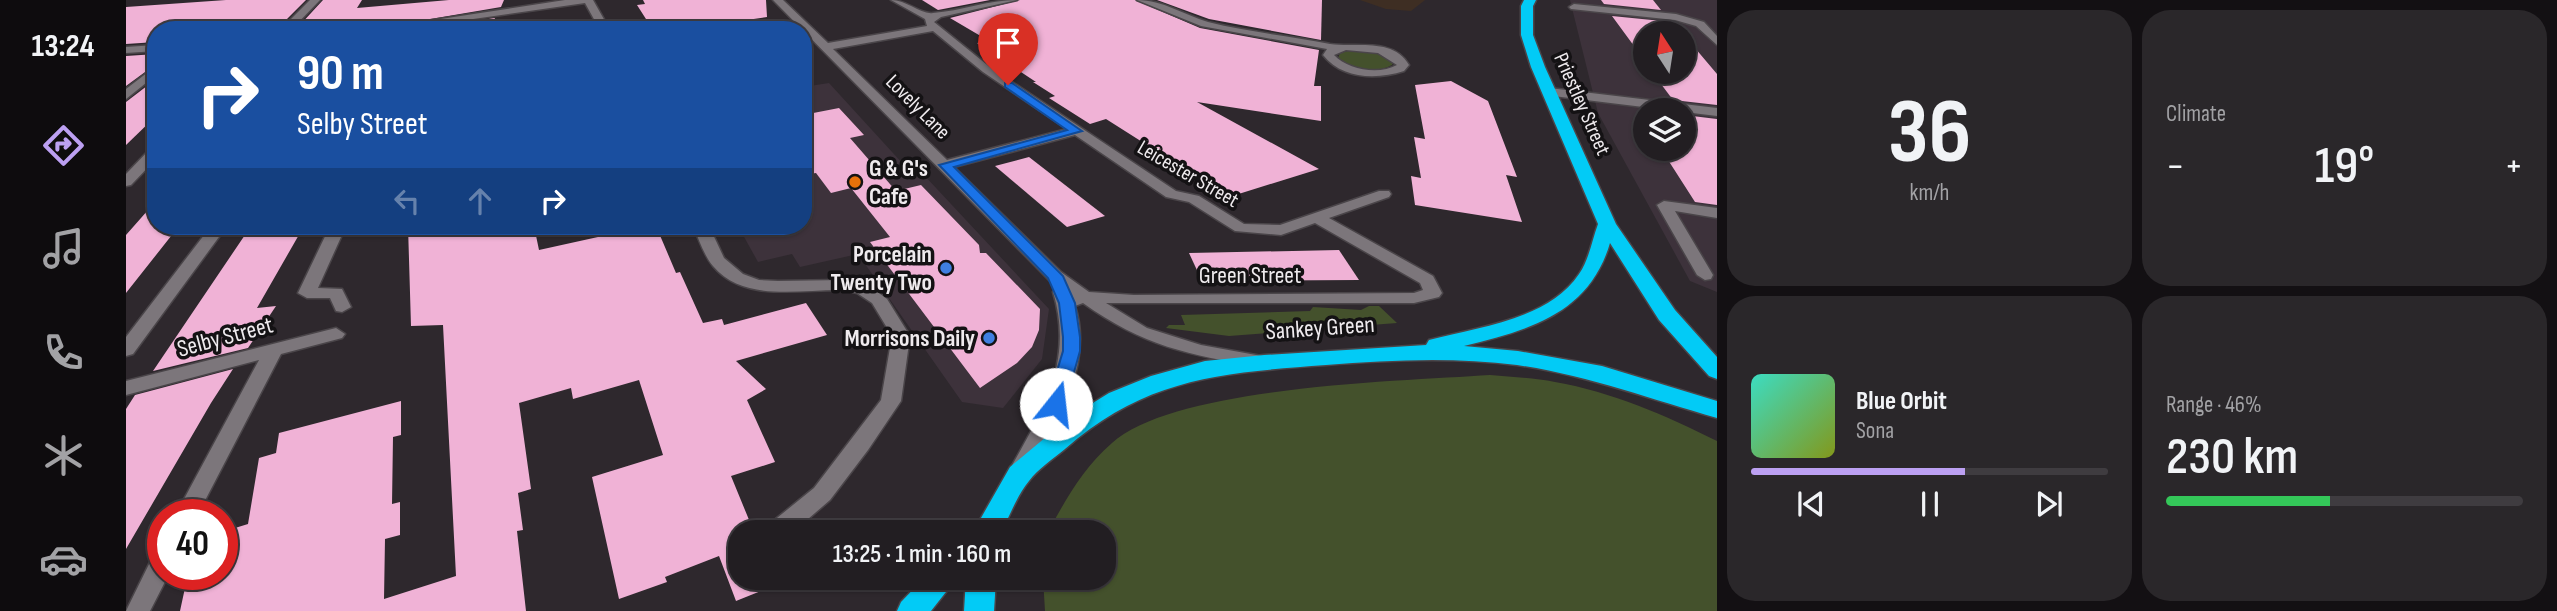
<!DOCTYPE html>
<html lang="en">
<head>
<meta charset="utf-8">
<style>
	:root { --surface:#221e22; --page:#2a272a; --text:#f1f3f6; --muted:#a2a2a5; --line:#3f3c40; --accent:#bca0f2 }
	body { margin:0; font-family:"Sofia Sans Condensed",sans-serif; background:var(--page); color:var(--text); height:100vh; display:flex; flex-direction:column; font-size:26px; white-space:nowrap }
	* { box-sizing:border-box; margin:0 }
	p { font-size:23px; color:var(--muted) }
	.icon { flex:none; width:38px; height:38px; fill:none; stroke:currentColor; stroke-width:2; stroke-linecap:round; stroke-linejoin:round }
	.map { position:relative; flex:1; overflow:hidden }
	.details { display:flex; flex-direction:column; gap:10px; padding:10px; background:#131013; width:840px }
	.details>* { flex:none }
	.top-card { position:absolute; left:21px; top:21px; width:665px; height:214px; border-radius:28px; box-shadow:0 2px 5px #0004,0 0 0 2px var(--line); background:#1a4fa0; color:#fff; overflow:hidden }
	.needle { width:46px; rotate:348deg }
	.controls { position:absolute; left:1507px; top:21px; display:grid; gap:14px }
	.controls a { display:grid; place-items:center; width:63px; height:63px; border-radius:50%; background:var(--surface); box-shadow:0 2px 5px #0004,0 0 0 2px var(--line); font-size:35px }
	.speed { position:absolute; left:21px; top:499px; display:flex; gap:14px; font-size:35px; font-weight:700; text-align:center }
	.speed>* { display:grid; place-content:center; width:91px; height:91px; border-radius:50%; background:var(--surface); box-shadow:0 2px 5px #0004,0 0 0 2px var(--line); line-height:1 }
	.speed .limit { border:10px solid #d22; background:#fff; color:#111 }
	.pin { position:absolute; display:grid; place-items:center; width:60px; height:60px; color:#fff; margin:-72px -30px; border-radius:50% 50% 50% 0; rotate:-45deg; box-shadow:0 0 7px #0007 }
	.pin .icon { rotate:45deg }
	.me { position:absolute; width:77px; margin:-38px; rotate:16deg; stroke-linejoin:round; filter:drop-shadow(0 0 5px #0008) }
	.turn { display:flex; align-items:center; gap:24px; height:147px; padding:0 35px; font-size:32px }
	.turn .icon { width:91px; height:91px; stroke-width:2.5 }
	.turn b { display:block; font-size:49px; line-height:60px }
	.lanes { display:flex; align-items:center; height:66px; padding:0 35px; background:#0003; justify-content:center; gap:35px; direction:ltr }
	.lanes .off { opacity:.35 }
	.big { font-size:52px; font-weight:600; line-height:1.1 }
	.details .tile { flex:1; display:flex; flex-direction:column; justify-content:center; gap:10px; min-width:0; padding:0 24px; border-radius:28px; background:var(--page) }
	.details .dial { align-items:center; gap:0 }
	.dial b { font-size:91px; line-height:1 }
	.song { display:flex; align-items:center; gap:21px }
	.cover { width:84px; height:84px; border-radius:10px; background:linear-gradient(135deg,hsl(170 70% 55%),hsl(70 70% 35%)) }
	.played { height:7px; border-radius:4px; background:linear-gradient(90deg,var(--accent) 60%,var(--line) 60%) }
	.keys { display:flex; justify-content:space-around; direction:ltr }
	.heat { display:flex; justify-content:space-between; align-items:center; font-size:38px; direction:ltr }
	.charge { height:10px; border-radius:5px; background:linear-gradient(90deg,#34c759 46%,var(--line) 0) }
	.details .tiles { flex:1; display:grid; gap:10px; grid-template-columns:repeat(2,1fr) }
	.trip { position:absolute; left:602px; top:520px; width:388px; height:70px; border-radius:28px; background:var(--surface); box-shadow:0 2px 5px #0004,0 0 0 2px var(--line); font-weight:600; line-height:70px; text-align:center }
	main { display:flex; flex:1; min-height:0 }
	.dock { display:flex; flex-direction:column; width:126px; justify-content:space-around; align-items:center; background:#0e0c0e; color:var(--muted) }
	.dock .icon { width:49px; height:49px }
	.dock .on { color:var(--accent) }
	.dock b { font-size:32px; color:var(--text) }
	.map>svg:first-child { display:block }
	.built { fill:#3d323b; fill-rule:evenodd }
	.education { fill:#3e2e23 }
	.green { fill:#44512c }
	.building { fill:#f0b2d6 }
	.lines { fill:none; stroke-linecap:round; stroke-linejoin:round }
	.minor-casing { stroke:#4a4549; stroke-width:3 }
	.highway-casing { stroke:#4a4549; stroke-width:3 }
	.minor { fill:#7c767b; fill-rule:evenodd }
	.highway { fill:#02cbf6; fill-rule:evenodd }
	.route { fill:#1a73e8; stroke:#114b97; stroke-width:2 }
	.food-dot { fill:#e8710a; stroke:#141214; stroke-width:2.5 }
	.shop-dot { fill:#3f7fe0; stroke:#141214; stroke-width:2.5 }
	.labels { text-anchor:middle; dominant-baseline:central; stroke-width:7; stroke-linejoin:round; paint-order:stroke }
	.far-street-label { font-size:21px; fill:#efebee; stroke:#141214 }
	.poi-label { font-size:24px; font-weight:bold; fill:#efebee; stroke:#141214; text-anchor:end }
	.street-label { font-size:24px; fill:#efebee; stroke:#141214 }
</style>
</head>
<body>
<main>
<nav class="dock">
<b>13:24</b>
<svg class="icon on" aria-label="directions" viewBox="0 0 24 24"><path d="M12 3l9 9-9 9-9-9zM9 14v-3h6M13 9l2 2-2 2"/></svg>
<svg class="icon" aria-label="music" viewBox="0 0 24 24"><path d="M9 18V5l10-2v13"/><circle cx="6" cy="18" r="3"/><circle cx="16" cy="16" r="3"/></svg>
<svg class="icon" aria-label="phone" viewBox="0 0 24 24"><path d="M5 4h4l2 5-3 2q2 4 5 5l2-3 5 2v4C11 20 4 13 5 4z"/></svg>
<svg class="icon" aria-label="climate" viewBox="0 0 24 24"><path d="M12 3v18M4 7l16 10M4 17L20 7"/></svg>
<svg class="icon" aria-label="car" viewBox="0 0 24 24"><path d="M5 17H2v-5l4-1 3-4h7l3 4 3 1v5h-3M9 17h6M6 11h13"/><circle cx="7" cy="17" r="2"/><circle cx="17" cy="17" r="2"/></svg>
</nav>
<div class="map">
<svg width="1591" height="611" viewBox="0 0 1591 611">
	<rect width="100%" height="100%" fill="#2e282d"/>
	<!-- built -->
	<g class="built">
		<path d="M1444,0H1591V292L1564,281L1472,113ZM1519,33H1558V72H1519ZM1519,110H1558V149H1519Z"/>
		<path d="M703,83L788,176L797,174L923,309L916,359L877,408L836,402L732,254L674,267L666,254L632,262L612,226H677V87Z"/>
	</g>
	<!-- education -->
	<path class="education" d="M1234,0H1299L1285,11L1260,9Z"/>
	<!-- green -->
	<g class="green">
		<path d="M1226,50L1252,53L1267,63L1266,65C1250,74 1226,70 1212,58L1214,53Z"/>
		<path d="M1243,306H1253L1271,323L1103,336L1040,328L1043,325H1059L1055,315L1184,311L1187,307L1235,310Z"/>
		<path d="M1364,375C1386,377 1408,378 1429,382C1486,392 1539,415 1591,441V611H919L917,578H978V532H924V528C942,496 958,467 986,443C1049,386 1277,381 1364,375Z"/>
	</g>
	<!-- building -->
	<g class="building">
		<path d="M100,0H180L153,27L30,30V42L0,44V7Z"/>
		<path d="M197,0H236L231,8L323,0H378L375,7L240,30H230V22L214,23L208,30H174L173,26Z"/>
		<path d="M517,0H640L641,17L552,30H527L511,5L519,4Z"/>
		<path d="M796,0H864L812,10Z"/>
		<path d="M894,0H1009L1074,28L1193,50L1188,86H1195V121L1071,102L1193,169L1103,197L980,119L964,124L923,98L929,96L907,82H910L851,43L858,42L853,39L858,38L824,18Z"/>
		<path d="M1031,0H1196L1195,40L1083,19Z"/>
		<path d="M1475,0H1527L1535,10L1478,4Z"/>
		<path d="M1486,16L1546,22L1556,33H1519V61Z"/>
		<path d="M369,18L363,30H290Z"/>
		<path d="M1558,35L1591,74V105L1547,100L1526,72H1558Z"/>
		<path d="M30,54V64L0,86V56Z"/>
		<path d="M30,79V116L0,145V102Z"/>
		<path d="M1325,81L1362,101L1391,177L1380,175L1396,222L1289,205L1285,176L1295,178L1288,137L1299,139L1289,85Z"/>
		<path d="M713,108L738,135L724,138L770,191L795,185L853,245L854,253H860L914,309L913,330L906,347L891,363L854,388L744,242L764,237L725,188L705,193L690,173L677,175V115Z"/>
		<path d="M1558,115L1591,119V205L1569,202L1535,149H1558Z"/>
		<path d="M903,157L979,216L941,227L869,166Z"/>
		<path d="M30,201V226H53L0,293V235Z"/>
		<path d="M125,226H178L131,308L150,306L122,348L27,371Z"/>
		<path d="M282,226H408L413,250L481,235L478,226H530L550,273L554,272L577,323L596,319L598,325L680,303L701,335L610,361L640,389L621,400L649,462L605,476L628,532H614V578H647L650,585L610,601L593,556L539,577L541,582L493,599L466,477L537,455L513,380L447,399L445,388L393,403L405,489L392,493L397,530L391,531L400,611H54L62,574H96V532L122,524L133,458L150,453L153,433L275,401V435L267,437L266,504L274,502V535L259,539L258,599L330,576L317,325L285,326Z"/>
		<path d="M1213,250L1233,280L1076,281L1063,253Z"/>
		<path d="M107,369L85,403L0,549V409L9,395Z"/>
	</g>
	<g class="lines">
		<!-- minor casing -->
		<g class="minor-casing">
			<g id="minor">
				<path d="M184,0H194L165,30H154Z"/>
				<path d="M439,0H467L484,30H474L459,3L270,30H242Z"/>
				<path d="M647,0H657L702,43L801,26L799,19L765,0C781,0 795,15 807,13C835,11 862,0 891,0L815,17L808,22L865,68L1050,191L1073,196L1118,224L1154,225L1253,191H1263L1265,194L1263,197L1203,218L1307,276L1316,293L1313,297L1288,303H980L1021,328L1075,345L1141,357L1143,361L1141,365L1134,367C1063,355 1017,346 957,303L949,306C968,364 930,426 903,475L895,477L887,475L884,469C917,410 948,361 927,292L934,287L923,280ZM807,31L857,72L941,129L821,160L707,49ZM949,135L1040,197L1063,202L1109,231L1155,235L1189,223L1294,283L1297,290L1288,293L1008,295L963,292L935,272L828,167Z"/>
				<path d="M1011,0C1037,0 1058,15 1082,22C1122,32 1164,36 1204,44C1229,48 1267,37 1283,65L1278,71C1250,80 1216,79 1197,55L1201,49L1075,26ZM1220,50L1252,53L1271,65C1253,75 1222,70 1208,55Z"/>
				<path d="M1448,4L1550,14L1578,22L1591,36V45L1570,26L1549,20L1445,9L1443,7Z"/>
				<path d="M30,45V51L0,53V47Z"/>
				<path d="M30,66V75L0,99V89Z"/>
				<path d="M1423,88L1591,108V116L1419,95L1417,92Z"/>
				<path d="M30,147V159L5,185L0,186V174L25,148Z"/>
				<path d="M1538,201L1591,208V218L1549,211L1587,275L1585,279L1579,280L1571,275L1531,205Z"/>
				<path d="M85,226H101L7,354L0,356V337Z"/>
				<path d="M204,226H220L192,288L216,289L225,307L216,312L210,311L204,298H181L172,293Z"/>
				<path d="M567,226H583L598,258L617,274L633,280L652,281L717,280L742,285L761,299L784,336L775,401L742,450L704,500L667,532H644L642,529L646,522L688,488L755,400L766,336L746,303L731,293L717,290C675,289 618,303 587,266C577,254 573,239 567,226Z"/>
				<path d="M210,328L219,334L216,338L155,354L72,514H50L133,360L0,395V381Z"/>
				<path d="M37,551V574H43L24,611H0L28,554Z"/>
			</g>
		</g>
		<!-- highway casing -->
		<g class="highway-casing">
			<g id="highway">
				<path d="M1398,0H1410L1407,6V35L1419,67L1490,224L1549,310L1591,357V379L1583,376L1533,320L1484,243C1463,314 1403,330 1338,346L1392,351L1476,366L1591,401V418C1524,399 1460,375 1391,365C1327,357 1264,360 1200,365C1096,373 1021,377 939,449C927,459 912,469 903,481C891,495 884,516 875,532H847L884,467L944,417L983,393L1025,376L1079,361L1138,355L1300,345L1303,340C1352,327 1422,320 1453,274C1463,260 1466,240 1472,224L1405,67L1395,35V6Z"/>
				<path d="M798,578H831L805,611H771L775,602Z"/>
				<path d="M840,578H870L868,611H838Z"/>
			</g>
		</g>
		<!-- minor -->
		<use href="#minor" class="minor"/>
		<!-- highway -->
		<use href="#highway" class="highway"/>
	</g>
	<!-- route -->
	<path class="route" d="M879,83H886L956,131L828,167L937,276L949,303L954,337V351L939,404L937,408H924L921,404L937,351V337L933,303L922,278L813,165L941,130L879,87Z"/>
	<!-- markers -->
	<circle class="food-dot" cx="729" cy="182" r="7"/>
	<g class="shop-dot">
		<circle cx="820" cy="268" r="7"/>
		<circle cx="863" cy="338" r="7"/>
	</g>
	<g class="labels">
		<!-- far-street labels -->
		<g class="far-street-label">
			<text transform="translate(1456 104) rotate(66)">Priestley Street</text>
			<text transform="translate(792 107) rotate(45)">Lovely Lane</text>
			<text transform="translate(1062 174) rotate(30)">Leicester Street</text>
		</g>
		<!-- poi labels -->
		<g class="poi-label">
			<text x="743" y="168" text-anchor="start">G &amp; G's<tspan x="743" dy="28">Cafe</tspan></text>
			<text x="806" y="254">Porcelain<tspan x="806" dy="28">Twenty Two</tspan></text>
			<text x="849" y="338">Morrisons Daily</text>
		</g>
		<!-- street labels -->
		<g class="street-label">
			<text x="1124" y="275">Green Street</text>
			<text transform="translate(1194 328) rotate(-4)">Sankey Green</text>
			<text transform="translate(99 337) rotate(-15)">Selby Street</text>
		</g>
	</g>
</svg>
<div class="controls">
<a><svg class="needle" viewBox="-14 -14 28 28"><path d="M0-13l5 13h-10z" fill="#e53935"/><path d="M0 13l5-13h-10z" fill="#a2a2a5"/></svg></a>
<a><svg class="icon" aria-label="layers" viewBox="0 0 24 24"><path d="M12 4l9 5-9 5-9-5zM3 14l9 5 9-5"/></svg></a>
</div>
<div class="speed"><div class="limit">40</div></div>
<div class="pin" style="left:882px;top:85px;background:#d93025"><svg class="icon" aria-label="arrive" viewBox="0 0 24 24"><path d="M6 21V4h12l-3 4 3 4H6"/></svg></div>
<svg class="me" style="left:930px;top:404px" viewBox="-20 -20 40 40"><circle r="19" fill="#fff"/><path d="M0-13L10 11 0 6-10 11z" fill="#1a73e8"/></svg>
<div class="trip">13:25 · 1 min · 160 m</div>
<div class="top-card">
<div class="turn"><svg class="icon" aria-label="right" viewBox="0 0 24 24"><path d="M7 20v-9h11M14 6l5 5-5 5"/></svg><div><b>90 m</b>Selby Street</div></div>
<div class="lanes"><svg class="icon off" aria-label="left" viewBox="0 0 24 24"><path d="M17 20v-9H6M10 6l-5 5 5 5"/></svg><svg class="icon off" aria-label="ahead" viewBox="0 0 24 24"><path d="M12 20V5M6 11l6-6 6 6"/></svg><svg class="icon" aria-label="right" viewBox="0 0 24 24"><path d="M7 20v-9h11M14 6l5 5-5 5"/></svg></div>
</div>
</div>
<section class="details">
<div class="tiles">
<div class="tile dial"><b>36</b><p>km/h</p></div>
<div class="tile"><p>Climate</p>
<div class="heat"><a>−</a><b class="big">19°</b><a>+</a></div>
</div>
<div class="tile">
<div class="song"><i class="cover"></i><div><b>Blue Orbit</b><p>Sona</p></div></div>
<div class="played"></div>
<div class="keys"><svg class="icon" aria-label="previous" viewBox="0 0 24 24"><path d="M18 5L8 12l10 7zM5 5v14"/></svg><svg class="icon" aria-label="pause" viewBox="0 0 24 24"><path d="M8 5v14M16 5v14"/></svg><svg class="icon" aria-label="next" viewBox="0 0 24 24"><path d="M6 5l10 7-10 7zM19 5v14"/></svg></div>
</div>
<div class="tile"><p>Range · 46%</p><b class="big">230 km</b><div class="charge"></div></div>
</div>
</section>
</main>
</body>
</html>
